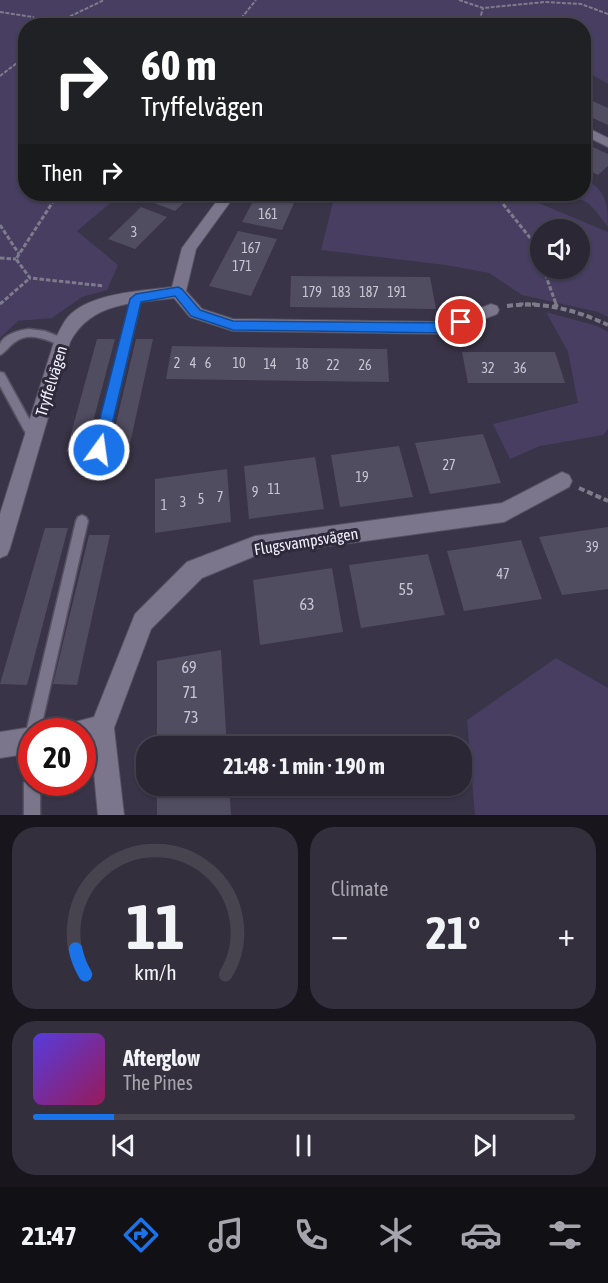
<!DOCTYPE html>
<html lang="en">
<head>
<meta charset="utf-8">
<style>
	:root { --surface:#2b2735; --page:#332f3d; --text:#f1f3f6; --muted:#a6a5ad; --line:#474450; --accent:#1a73e8 }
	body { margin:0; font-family:"Asap Condensed",sans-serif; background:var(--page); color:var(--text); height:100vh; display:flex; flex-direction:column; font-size:22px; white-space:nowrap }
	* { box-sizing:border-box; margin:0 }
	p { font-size:20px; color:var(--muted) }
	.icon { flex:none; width:33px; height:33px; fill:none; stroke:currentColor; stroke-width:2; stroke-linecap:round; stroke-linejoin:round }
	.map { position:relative; height:815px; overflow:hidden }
	.drawer { display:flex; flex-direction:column; gap:12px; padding:12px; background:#18151d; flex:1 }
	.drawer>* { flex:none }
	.banner { position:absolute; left:18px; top:18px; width:573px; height:183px; border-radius:24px; box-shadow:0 2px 4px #0004,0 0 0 2px var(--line); background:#202124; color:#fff; overflow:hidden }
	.tools { position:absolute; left:530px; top:219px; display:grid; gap:12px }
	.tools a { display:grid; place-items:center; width:60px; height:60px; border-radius:50%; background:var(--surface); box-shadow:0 2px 4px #0004,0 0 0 2px var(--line); font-size:30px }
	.speed { position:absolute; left:18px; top:718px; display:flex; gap:12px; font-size:30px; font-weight:700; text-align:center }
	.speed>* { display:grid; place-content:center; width:78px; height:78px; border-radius:50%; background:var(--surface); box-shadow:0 2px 4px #0004,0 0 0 2px var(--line); line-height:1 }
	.speed .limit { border:9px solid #d22; background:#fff; color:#111 }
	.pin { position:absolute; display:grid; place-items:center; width:51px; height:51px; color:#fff; margin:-26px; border:3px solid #fff; border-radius:50%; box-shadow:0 2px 6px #0007 }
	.me { position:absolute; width:66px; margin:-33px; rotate:14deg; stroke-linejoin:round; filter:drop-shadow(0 0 4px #0008) }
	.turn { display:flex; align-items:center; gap:21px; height:126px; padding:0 24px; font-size:27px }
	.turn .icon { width:78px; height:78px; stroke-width:2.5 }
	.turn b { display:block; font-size:42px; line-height:51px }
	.then { display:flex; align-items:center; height:57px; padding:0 24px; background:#0003; gap:12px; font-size:22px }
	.big { font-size:45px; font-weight:700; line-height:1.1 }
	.drawer .tile { flex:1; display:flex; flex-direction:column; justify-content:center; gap:9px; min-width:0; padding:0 21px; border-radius:24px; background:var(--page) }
	.drawer .dial { align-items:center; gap:0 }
	.dial svg { height:156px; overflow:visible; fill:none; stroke:var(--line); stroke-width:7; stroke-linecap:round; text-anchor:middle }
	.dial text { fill:var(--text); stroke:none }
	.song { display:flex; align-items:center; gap:18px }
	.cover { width:72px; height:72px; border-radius:9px; background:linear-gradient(135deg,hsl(250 70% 55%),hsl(330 70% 35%)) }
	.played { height:6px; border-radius:3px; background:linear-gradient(90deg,var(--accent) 15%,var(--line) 15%) }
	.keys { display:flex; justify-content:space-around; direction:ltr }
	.heat { display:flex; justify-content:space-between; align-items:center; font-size:33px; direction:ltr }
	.drawer .tiles { flex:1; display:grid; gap:12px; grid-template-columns:1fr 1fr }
	.tile:last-child { grid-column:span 2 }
	.trip { position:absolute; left:136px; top:736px; width:336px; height:60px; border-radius:24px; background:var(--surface); box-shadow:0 2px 4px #0004,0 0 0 2px var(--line); font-weight:700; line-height:60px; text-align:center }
	.tabs { display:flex; height:96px; justify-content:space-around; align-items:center; background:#111015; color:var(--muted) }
	.tabs .icon { width:42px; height:42px }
	.tabs .selected { color:var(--accent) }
	.tabs b { font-size:27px; color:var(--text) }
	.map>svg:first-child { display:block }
	.green { fill:#473e62; fill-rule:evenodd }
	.building { fill:#514d61 }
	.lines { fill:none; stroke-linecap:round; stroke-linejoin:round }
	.lane-casing { stroke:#565262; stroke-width:3 }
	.street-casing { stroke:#565262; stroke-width:2 }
	.path-far2 { stroke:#7f7b8b; stroke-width:2; stroke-dasharray:4 1.5; stroke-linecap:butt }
	.path-far1 { stroke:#7f7b8b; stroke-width:3; stroke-dasharray:4.5 2; stroke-linecap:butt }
	.path { stroke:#7f7b8b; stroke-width:4; stroke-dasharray:6 3; stroke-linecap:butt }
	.lane { fill:#7b768c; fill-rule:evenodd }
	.street { fill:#7b768c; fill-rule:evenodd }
	.route { fill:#1a73e8; stroke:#114b97; stroke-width:1.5 }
	.labels { text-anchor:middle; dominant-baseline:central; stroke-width:6; stroke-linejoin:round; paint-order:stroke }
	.number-label { font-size:14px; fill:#c8c6d4 }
	.street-label { font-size:16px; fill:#f0eefa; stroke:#2e2a3c }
	.near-number-label { font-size:16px; fill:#c8c6d4 }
</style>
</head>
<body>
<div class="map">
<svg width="608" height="815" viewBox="0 0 608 815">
	<rect width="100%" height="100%" fill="#393447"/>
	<!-- green -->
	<g class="green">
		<path d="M0,0H608V84L584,70V26H26V194H121L77,231L118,265L107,290L82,297L52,318L18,321L0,338Z"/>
		<path d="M584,179C606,189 608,204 608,227C601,219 593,204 582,200C566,194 546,202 531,194H584Z"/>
		<path d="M335,194H517L608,232V317L598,312L522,295L489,273L445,265L321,250ZM540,230H579V268H540Z"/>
		<path d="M546,312L597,326L608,332V429L603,435L540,446L510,459L493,424L578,403L568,352Z"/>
		<path d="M556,658L608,688V815H475L467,720Z"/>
	</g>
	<!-- building -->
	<g class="building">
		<path d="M584,97L608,108V125L584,114Z"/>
		<path d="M584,143L608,154V166L598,175L584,168Z"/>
		<path d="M157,194H193L175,211L149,201Z"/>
		<path d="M257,194H298L282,230L242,222Z"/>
		<path d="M141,207L167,217L135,249L108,239Z"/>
		<path d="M238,231L277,239L251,296L209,286Z"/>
		<path d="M291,276L430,277L436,309L290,307Z"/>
		<path d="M97,339H115L85,452H66Z"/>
		<path d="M136,339H153L128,453H109Z"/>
		<path d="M172,346L387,349L389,382L166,379Z"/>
		<path d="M462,352H555L565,383H468Z"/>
		<path d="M483,434L501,483L430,494L415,443Z"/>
		<path d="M399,446L413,497L340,507L331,455Z"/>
		<path d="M315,457L324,509L249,519L244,466Z"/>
		<path d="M227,469L231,522L155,533V479Z"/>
		<path d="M608,527V589L562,595L539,537Z"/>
		<path d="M45,528H68L27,685L0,684Z"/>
		<path d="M89,535H110L77,685L53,684Z"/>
		<path d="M521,540L542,599L464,611L447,551Z"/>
		<path d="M428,554L445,615L361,628L349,565Z"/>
		<path d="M332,568L343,632L260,645L253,580Z"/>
		<path d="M221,650L227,747H157V661Z"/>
		<path d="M157,786H229L231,815H157Z"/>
	</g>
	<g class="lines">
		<!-- lane casing -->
		<g class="lane-casing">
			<g id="lane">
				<path d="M136,296L141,299L105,451L103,455L99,456L95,455L93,451L131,299Z"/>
				<path d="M29,329L45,331L65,339L67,342L62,346C46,340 30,331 15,342C9,346 6,352 0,355C0,351 0,347 0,344C4,334 20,330 29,329Z"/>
				<path d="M0,372L4,373L38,435L39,438L38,441L34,443L30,441L0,386Z"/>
				<path d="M82,515L86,517L88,521L40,732H32V783H40V815H24V783L27,778L30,776L27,775C22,765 21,744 27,735L26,732L76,521L78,517Z"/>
			</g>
		</g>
		<!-- street casing -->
		<g class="street-casing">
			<g id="street">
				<path d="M584,126L608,138V147L584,135Z"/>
				<path d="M222,194H236L196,249L186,291L202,309L233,319L445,322L491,304L497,306L499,310L497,314L446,334L233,331L190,317L174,298C134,303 91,302 70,342L10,548L7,555L0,558V514L54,342C58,334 62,324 68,317C89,293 141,291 172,287L182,248Z"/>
				<path d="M562,472L569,475L572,481L569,487L504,522L255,556L202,578L151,629L114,728L124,815H98L91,742L82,744V732H68L71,723L94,717L135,614L187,562L255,536L502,503Z"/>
				<path d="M32,727L41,732H32V753L0,758V732Z"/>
			</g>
		</g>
		<!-- path-far2 -->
		<g class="path-far2">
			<path d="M459,0L483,8L545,2L581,4L608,14"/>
			<path d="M0,12L33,17L48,26"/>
			<path d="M50,26L104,0"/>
			<path d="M227,26L239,21L256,0"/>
			<path d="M478,26L483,8"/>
			<path d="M0,76L26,56"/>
		</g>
		<!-- path-far1 -->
		<g class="path-far1">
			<path d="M58,194L16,259L30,278L104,286"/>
			<path d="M495,194L535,244L540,259"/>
			<path d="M0,225L19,254"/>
			<path d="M0,258L16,259"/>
			<path d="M543,268L556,304"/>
			<path d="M0,304L30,278"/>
			<path d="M519,304H538"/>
		</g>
		<!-- path -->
		<g class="path">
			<path d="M555,303L557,307"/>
			<path d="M507,306C543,301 576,310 608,325"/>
			<path d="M579,488L608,501"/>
		</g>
		<!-- lane -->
		<use href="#lane" class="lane"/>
		<!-- street -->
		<use href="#street" class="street"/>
	</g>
	<!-- route -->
	<path class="route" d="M178,287L182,289L200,310L233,321L445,323L461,317L467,322L465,325L446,333L233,330L191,316L175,296L141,302L106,450L104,455L99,457L94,455L92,450L130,299L136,294Z"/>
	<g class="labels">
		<!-- number labels -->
		<g class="number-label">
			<text x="268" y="214">161</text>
			<text x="134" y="232">3</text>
			<text x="251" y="248">167</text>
			<text x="242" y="266">171</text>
			<text x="312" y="292">179</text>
			<text x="341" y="292">183</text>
			<text x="369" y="292">187</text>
			<text x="397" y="292">191</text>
			<text x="177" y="363">2</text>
			<text x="193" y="363">4</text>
			<text x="208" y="363">6</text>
			<text x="239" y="363">10</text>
			<text x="270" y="364">14</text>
			<text x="302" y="364">18</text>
			<text x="333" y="365">22</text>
			<text x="365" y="365">26</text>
			<text x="488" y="368">32</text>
			<text x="520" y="368">36</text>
			<text x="449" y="465">27</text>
			<text x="362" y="477">19</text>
			<text x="274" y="489">11</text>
			<text x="255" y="492">9</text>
			<text x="220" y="497">7</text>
			<text x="201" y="499">5</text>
			<text x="183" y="502">3</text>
			<text x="164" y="505">1</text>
			<text x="592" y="547">39</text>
			<text x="503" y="574">47</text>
		</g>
		<!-- street labels -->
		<g class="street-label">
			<text transform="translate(51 381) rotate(-73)">Tryffelvägen</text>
			<text transform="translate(306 541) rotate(-9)">Flugsvampsvägen</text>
		</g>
		<!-- near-number labels -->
		<g class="near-number-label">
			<text x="406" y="589">55</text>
			<text x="307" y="604">63</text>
			<text x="189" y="667">69</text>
			<text x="190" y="692">71</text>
			<text x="191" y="717">73</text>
		</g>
	</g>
</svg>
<div class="tools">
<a><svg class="icon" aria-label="sound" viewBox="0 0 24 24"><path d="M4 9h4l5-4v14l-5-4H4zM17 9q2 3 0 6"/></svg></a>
</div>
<div class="speed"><div class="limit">20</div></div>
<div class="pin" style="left:461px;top:322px;background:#d93025"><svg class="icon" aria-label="arrive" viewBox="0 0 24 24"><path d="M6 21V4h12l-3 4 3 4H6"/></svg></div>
<svg class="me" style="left:99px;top:450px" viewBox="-20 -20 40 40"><circle r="17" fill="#1a73e8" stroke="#fff" stroke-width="3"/><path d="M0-11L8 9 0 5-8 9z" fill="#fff"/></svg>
<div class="trip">21:48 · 1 min · 190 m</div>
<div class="banner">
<div class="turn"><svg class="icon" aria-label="right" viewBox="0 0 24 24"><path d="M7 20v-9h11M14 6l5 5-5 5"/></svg><div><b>60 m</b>Tryffelvägen</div></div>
<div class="then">Then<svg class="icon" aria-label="right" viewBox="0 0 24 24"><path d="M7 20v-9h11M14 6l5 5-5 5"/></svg></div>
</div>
</div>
<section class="drawer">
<div class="tiles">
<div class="tile dial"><svg viewBox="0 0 100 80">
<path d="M14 69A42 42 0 1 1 86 69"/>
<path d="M14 69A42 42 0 0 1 9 56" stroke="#1a73e8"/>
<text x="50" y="56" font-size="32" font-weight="700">11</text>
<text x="50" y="72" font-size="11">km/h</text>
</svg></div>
<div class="tile"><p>Climate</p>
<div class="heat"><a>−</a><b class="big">21°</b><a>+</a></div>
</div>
<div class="tile">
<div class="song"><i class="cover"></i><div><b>Afterglow</b><p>The Pines</p></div></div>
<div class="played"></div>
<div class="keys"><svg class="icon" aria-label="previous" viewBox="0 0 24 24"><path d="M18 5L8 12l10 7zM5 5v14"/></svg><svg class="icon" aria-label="pause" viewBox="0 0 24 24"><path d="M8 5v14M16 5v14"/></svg><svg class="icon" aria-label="next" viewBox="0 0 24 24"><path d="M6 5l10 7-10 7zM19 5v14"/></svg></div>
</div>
</div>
</section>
<nav class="tabs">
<b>21:47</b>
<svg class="icon selected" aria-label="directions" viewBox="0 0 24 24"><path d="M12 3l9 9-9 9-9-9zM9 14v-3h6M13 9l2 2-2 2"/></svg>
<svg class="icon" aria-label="music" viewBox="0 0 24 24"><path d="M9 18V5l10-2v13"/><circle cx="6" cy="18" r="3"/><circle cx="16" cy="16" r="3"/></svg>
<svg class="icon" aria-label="phone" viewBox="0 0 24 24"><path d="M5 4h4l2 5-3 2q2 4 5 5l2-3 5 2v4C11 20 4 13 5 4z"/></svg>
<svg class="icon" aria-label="climate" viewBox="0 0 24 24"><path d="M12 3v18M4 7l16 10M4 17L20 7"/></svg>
<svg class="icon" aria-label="car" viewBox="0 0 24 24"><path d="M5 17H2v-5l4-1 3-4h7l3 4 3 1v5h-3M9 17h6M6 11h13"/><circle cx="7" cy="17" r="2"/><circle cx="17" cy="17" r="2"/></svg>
<svg class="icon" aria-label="filters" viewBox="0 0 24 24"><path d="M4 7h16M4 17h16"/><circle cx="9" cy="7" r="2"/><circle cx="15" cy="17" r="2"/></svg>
</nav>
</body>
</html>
